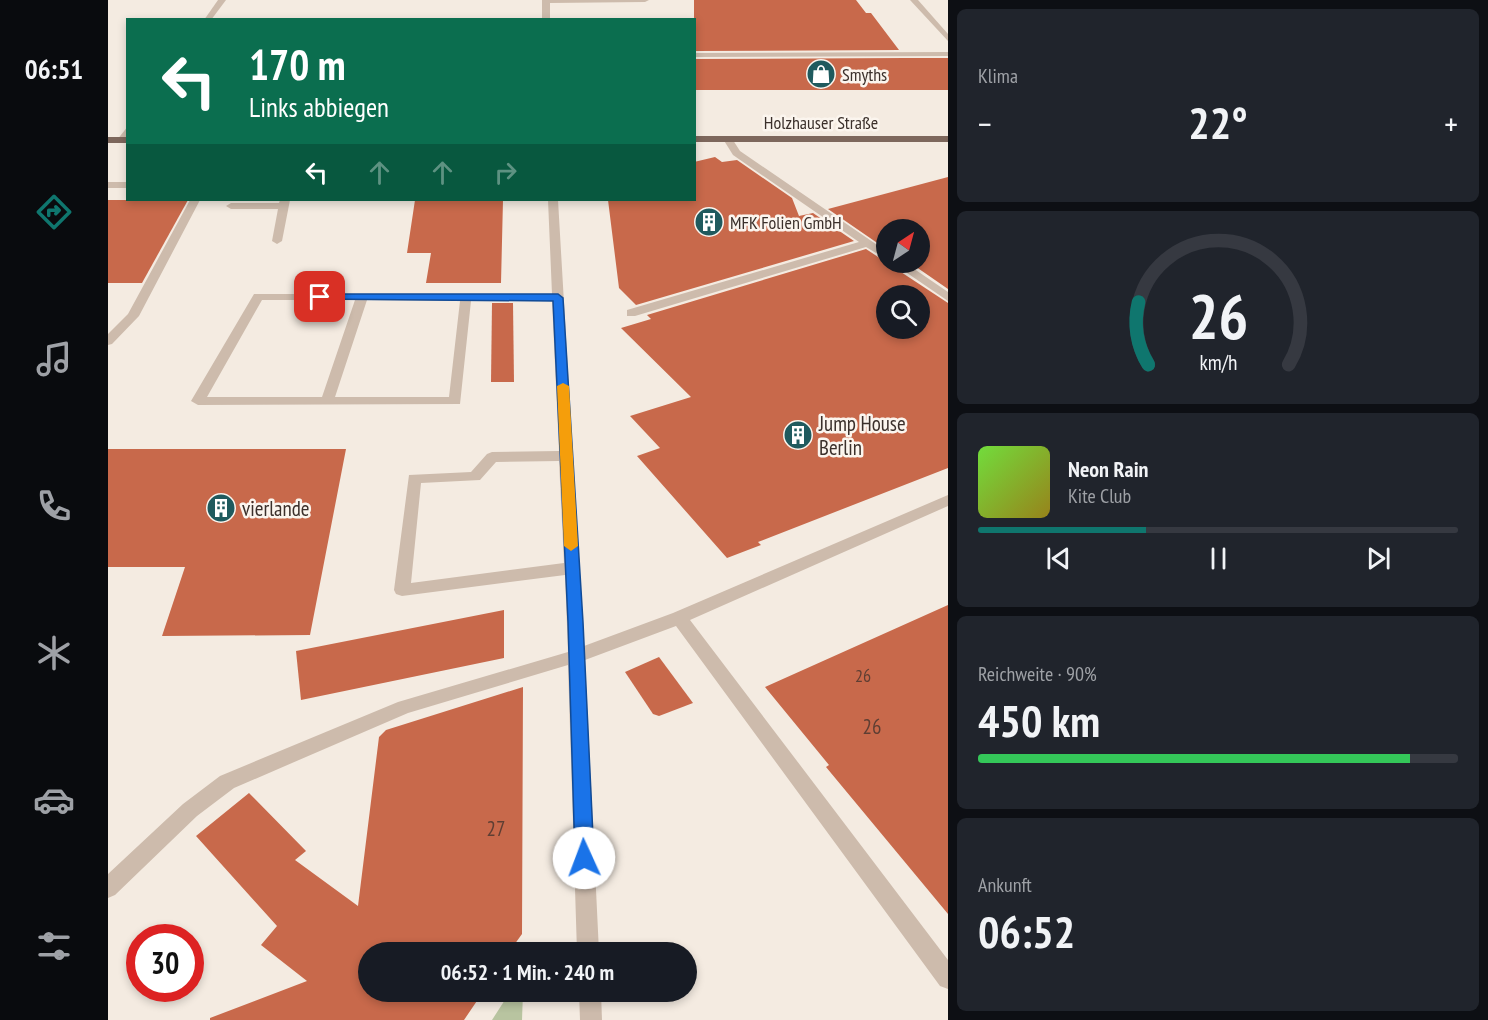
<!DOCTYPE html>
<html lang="de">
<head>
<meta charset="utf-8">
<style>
	:root { --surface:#171b24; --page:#20242c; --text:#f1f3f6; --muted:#9ea1a6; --line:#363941; --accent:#0f766e }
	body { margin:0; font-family:"PT Sans Narrow",sans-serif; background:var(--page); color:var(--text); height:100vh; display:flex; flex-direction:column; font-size:22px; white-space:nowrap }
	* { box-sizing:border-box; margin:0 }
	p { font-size:20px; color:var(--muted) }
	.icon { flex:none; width:33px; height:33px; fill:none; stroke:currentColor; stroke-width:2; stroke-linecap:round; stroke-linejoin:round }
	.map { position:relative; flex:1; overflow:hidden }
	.side { display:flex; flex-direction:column; gap:9px; padding:9px; background:#0d0f14; width:540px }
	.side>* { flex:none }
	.guide { position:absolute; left:18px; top:18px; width:570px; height:183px; border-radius:0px; box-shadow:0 3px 9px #0003; background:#0b6e4f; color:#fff; overflow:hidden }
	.needle { width:39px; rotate:36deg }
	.fabs { position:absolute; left:768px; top:219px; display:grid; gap:12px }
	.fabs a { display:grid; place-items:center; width:54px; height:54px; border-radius:50%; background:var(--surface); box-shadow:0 3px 9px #0003; font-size:30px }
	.speed { position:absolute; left:18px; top:924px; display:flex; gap:12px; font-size:30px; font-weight:700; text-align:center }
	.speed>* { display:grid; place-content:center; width:78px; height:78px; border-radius:50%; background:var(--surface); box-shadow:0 3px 9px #0003; line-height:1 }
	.speed .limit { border:9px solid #d22; background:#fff; color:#111 }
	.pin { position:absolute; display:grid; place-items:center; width:51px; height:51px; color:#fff; margin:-26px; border-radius:12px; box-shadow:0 3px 9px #0006 }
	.me { position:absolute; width:66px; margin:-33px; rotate:358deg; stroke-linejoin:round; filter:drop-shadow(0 0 4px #0008) }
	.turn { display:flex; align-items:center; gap:21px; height:126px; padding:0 24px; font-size:27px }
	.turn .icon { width:78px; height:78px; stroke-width:2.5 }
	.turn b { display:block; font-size:42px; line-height:51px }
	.lanes { display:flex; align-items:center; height:57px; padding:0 24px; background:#0003; justify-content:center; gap:30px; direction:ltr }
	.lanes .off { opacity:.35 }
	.big { font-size:45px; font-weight:700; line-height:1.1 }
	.side .widget { flex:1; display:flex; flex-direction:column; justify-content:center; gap:9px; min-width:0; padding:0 21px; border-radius:9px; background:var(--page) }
	.side .dial { align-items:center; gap:0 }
	.dial svg { height:156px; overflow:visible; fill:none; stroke:var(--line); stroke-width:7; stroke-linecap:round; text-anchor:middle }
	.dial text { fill:var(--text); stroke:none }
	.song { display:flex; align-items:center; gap:18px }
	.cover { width:72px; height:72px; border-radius:9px; background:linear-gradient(135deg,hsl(100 70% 55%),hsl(50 70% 35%)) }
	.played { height:6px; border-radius:3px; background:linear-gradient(90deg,var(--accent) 35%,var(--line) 35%) }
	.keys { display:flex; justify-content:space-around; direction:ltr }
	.heat { display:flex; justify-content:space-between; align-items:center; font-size:33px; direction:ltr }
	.charge { height:9px; border-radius:4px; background:linear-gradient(90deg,#34c759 90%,var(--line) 0) }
	.trip { position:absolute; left:250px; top:942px; width:339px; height:60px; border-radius:30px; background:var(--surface); box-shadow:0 3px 9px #0003; font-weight:700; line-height:60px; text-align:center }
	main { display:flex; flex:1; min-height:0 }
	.tab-bar { display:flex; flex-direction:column; width:108px; justify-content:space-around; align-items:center; background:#090b0e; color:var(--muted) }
	.tab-bar .icon { width:42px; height:42px }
	.tab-bar .current { color:var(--accent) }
	.tab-bar b { font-size:27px; color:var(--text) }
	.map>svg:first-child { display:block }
	.green { fill:#b8c4a0 }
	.building { fill:#c8694b; fill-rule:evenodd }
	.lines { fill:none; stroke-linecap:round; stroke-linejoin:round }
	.minor { fill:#cdbbac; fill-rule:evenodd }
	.major { fill:#7d675c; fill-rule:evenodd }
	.route { fill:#1a73e8; stroke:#114b97; stroke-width:1.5 }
	.slow { fill:#f59e0b }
	.labels { text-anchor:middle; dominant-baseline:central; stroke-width:5; stroke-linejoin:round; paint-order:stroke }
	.far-poi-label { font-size:18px; fill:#3b302b; stroke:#fbf5ee; text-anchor:start }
	.far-street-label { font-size:18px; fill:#3b302b; stroke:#fbf5ee }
	.number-label { font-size:18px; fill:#5e3e33 }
	.poi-label { font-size:21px; fill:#3b302b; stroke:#fbf5ee; text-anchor:start }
	.near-number-label { font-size:21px; fill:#5e3e33 }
</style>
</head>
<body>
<main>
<nav class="tab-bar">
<b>06:51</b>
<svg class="icon current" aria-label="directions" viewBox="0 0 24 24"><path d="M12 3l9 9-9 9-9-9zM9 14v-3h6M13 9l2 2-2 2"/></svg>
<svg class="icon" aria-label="music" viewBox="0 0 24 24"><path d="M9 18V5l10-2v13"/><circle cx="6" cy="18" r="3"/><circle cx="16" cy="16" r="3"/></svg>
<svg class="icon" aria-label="phone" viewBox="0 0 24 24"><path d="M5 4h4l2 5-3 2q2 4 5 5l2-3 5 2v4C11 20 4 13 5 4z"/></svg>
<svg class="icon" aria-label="climate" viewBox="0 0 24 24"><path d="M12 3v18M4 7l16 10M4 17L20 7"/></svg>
<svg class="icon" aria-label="car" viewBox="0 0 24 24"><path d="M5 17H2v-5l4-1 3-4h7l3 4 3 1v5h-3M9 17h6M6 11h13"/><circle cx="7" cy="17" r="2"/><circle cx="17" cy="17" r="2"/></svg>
<svg class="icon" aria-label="filters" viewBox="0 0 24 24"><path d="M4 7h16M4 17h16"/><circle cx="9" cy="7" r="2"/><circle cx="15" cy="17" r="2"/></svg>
</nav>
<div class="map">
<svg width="840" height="1020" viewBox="0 0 840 1020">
	<rect width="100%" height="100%" fill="#f4ebe1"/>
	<!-- green -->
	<path class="green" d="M402,992H415L414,1020H384Z"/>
	<!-- building -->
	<g class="building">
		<path d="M586,0H748L758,13H763L791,50L586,51Z"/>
		<path d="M797,58H840V90H586V59Z"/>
		<path d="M607,157L614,162L629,160L684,198L691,216L705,213L746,241L528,305L511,288L500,200H586V162Z"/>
		<path d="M840,177V289L801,262H812V230H778V249L720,209Z"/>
		<path d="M0,200H80L34,283H0Z"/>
		<path d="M307,200H395L393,283H318L323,253H299Z"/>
		<path d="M758,249L840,303V468L650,542L653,545L619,558L529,456L552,448L522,416L583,397L513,328L543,319L539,315ZM778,296H812V328H778Z"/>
		<path d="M384,303H405L406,382H383Z"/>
		<path d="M0,449H238L202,635L54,636L77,567H0Z"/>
		<path d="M840,605V914L718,767L721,765L657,687Z"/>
		<path d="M396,610V658L193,700L188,651Z"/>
		<path d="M551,657L585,703L551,716L545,714L517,672Z"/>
		<path d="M415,687L414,934L401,952H261V992H375L356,1020H102V1018L199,981L153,945L169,926L88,836L141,793L198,851L187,860L250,906L271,737L278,730Z"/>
	</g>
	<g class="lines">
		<!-- minor -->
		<g class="minor">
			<path d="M110,0H118L103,20H96Z"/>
			<path d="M434,0H541L537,2L442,3V20H434Z"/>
			<path d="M802,0H810L840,34V41Z"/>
			<path d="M840,52V56L586,57V53Z"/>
			<path d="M20,126L19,140L11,142L9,140Z"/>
			<path d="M620,136L623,137L632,151L778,251V259L758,247L527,316H519V310L751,242L625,155L615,139Z"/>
			<rect x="0" y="182" width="20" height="6"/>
			<path d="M82,200H92L31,316L4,344L0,345V334L20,314Z"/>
			<path d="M172,200H182L174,241L169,244L164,241L170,209H123L118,206L123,203H171Z"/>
			<path d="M440,200H450L476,646L565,613L840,495V506L582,620L840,960V989L832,986L568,626L477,660L491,952H469L460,665L300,713L126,788L89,816L7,895L0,898V874L75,804L112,776L290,702L460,652L457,575L294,596L288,594L286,590L301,475L363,472L379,454L384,452L451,451L444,301H363L352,404L90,405L83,401L146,294H444ZM154,300H247L214,397H99ZM259,300L352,301L341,397H227ZM451,461L456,563L303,583L313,483L372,480L388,462Z"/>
			<path d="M783,262H796L840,292V301Z"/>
			<path d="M471,992H493L494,1020H472Z"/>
		</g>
		<!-- major -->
		<g class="major">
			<rect x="586" y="136" width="254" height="6"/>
			<rect x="0" y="137" width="20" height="6"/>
		</g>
	</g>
	<!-- route -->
	<path class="route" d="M212,294H450L455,298L475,622L486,858L483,864L476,866L470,864L467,858L460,622L445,301L208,299L207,297Z"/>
	<!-- slow -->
	<path class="slow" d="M455,383L461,386L470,546L463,551L456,546L449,386Z"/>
	<!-- icons -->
	<defs>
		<g id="shop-disc" transform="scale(1.5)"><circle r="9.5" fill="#1f5a5e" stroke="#fbf5ee"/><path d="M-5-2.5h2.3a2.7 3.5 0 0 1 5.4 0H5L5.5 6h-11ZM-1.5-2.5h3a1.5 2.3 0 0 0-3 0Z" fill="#fff"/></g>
		<g id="building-disc" transform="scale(1.5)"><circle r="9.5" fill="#1f5a5e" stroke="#fbf5ee"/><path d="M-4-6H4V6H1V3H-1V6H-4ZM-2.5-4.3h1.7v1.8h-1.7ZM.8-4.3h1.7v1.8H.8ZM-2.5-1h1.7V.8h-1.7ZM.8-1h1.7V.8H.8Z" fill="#fff"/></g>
	</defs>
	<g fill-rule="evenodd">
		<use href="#shop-disc" x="713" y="74"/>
		<use href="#building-disc" x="601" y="222"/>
		<use href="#building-disc" x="690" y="435"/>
		<use href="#building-disc" x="113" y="508"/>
	</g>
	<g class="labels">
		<!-- far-poi labels -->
		<g class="far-poi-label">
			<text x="734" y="74">Smyths</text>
			<text x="622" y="222">MFK Folien GmbH</text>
		</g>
		<!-- far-street labels -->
		<g class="far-street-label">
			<text x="713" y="122">Holzhauser Straße</text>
		</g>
		<!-- number labels -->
		<g class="number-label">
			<text x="755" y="675">26</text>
		</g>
		<!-- poi labels -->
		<g class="poi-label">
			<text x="711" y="423">Jump House<tspan x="711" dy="24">Berlin</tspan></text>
			<text x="134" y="508">vierlande</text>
		</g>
		<!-- near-number labels -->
		<g class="near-number-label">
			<text x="764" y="726">26</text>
			<text x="388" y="828">27</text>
		</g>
	</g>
</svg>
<div class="fabs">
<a><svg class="needle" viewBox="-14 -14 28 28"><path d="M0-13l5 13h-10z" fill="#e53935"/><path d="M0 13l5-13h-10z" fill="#9ea1a6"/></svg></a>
<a><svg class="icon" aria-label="search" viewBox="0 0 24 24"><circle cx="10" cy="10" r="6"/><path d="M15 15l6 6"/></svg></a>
</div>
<div class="speed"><div class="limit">30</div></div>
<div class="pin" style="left:212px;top:297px;background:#d93025"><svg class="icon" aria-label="arrive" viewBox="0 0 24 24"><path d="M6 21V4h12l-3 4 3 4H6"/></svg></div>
<svg class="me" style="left:476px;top:858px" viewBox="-20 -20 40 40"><circle r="19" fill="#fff"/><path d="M0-13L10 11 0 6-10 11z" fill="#1a73e8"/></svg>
<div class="trip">06:52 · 1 Min. · 240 m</div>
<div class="guide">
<div class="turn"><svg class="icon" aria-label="left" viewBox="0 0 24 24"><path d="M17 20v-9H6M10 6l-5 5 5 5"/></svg><div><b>170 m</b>Links abbiegen</div></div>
<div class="lanes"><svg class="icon" aria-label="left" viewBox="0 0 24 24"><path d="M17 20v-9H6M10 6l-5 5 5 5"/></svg><svg class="icon off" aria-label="ahead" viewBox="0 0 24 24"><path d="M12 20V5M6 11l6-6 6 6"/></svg><svg class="icon off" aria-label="ahead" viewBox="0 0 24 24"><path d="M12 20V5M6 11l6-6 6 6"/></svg><svg class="icon off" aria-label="right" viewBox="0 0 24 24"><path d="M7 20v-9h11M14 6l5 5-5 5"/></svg></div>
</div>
</div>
<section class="side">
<div class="widget"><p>Klima</p>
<div class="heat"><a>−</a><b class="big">22°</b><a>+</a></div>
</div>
<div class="widget dial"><svg viewBox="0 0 100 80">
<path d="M14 69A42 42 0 1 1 86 69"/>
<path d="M14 69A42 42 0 0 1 9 37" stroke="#0f766e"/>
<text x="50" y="56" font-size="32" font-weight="700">26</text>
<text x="50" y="72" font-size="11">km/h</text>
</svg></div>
<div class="widget">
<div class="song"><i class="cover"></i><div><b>Neon Rain</b><p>Kite Club</p></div></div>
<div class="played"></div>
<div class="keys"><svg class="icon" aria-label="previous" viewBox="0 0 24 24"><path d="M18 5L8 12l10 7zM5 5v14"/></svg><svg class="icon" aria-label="pause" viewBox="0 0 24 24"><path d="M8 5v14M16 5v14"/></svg><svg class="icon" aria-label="next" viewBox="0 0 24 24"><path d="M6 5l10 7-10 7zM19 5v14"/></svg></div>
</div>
<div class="widget"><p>Reichweite · 90%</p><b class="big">450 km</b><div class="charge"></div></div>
<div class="widget"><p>Ankunft</p><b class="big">06:52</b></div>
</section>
</main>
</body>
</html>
